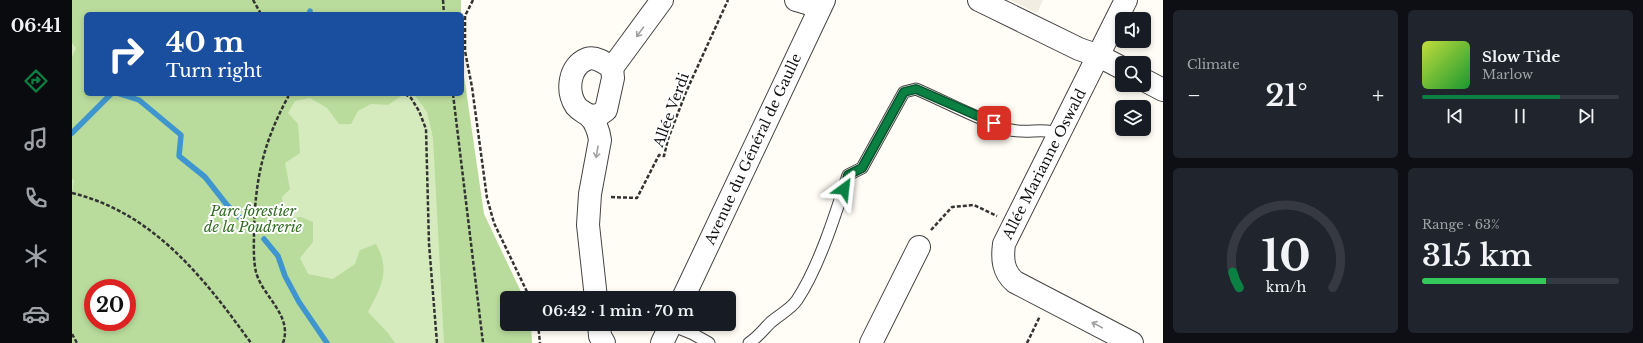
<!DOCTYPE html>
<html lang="en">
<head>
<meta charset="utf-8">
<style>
	:root { --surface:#171b24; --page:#20242c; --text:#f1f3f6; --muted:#9ea1a6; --line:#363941; --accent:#0b8043 }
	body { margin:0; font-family:"Libre Baskerville",serif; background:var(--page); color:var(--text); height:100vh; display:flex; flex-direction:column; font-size:15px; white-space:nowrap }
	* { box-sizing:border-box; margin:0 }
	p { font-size:13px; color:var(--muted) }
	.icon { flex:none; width:22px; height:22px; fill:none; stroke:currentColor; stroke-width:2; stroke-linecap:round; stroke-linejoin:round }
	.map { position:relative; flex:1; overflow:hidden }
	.details { display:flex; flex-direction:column; gap:10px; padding:10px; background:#0d0f14; width:480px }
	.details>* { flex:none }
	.hud { position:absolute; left:12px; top:12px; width:380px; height:84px; border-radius:6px; box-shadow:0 2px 6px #0003; background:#1a4fa0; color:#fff; overflow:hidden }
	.tools { position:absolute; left:1043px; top:12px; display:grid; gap:8px }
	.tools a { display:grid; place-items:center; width:36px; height:36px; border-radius:6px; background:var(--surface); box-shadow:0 2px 6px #0003; font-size:20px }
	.speed { position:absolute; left:12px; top:279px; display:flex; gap:8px; font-size:20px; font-weight:700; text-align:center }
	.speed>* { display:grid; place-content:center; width:52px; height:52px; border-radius:50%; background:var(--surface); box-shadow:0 2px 6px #0003; line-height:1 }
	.speed .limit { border:6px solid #d22; background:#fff; color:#111 }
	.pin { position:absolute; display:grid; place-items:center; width:34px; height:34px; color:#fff; margin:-17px; border-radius:8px; box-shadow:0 2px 6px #0006 }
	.me { position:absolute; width:44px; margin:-22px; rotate:30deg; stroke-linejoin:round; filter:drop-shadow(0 0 3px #0008) }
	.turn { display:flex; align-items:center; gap:14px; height:84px; padding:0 16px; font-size:18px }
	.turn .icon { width:52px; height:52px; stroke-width:2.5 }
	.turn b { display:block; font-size:28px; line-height:34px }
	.big { font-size:30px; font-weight:600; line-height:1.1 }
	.details .widget { flex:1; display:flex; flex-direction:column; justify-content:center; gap:6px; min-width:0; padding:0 14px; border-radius:6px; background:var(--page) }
	.details .dial { align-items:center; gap:0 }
	.dial svg { height:104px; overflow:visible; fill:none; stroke:var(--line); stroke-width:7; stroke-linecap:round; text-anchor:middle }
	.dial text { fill:var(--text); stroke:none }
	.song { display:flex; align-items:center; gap:12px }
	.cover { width:48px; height:48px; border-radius:6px; background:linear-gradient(135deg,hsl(70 70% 55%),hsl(130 70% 35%)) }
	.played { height:4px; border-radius:2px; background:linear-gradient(90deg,var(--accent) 70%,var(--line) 70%) }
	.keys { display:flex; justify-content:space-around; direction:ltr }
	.heat { display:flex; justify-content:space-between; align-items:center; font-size:22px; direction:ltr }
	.charge { height:6px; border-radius:3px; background:linear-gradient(90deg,#34c759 63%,var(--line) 0) }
	.details .tiles { flex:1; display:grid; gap:10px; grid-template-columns:repeat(2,1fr) }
	.trip { position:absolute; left:428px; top:291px; width:236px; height:40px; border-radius:6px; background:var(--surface); box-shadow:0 2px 6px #0003; font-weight:600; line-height:40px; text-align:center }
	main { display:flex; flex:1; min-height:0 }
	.tabs { display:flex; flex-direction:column; width:72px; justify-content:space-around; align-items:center; background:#090b0e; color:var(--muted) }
	.tabs .icon { width:28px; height:28px }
	.tabs .current { color:var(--accent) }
	.tabs b { font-size:18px; color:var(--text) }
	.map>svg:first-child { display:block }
	.green { fill:#d5ebbd; fill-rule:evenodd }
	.forest { fill:#b9dc9c; fill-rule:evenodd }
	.plaza { fill:#f1ede2 }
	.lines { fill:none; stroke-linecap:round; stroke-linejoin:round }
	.stream { stroke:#3f96cf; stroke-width:5.5 }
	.lane-casing { stroke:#444; stroke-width:13 }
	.street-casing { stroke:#444; stroke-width:24 }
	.path { stroke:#333; stroke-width:2.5; stroke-dasharray:4 2; stroke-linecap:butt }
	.lane { stroke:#fff; stroke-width:11 }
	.street { stroke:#fff; stroke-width:22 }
	.oneway { stroke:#a0a0a0 }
	.route-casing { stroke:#07532c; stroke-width:10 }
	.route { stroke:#0b8043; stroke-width:7 }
	.labels { text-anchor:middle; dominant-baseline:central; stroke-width:4; stroke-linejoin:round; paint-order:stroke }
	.street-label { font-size:14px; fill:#111; stroke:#fff }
	.park-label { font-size:14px; font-style:italic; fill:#2f6b1f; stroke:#fff }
</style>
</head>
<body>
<main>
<nav class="tabs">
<b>06:41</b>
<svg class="icon current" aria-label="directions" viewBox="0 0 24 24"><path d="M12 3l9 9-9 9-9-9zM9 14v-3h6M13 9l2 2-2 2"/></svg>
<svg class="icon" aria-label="music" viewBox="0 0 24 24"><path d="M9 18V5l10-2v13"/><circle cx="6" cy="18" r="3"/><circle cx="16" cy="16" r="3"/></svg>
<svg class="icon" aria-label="phone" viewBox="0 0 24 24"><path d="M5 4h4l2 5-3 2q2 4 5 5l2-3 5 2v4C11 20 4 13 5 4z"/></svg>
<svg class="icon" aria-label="climate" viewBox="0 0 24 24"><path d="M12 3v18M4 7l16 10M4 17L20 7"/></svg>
<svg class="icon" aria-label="car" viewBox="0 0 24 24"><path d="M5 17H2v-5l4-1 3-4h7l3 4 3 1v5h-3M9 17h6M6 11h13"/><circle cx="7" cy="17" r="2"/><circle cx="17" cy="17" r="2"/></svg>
</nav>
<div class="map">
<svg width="1091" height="343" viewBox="0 0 1091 343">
	<rect width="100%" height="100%" fill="#fffdf5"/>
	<!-- green -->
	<path class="green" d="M0,0L14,14V94H389L417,343H0ZM21,288H55V322H21Z"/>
	<!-- forest -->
	<g class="forest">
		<path d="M0,0H389V14H14V94H332L316,105L299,104L286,111L279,124H267L255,108L238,98L223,101L216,113L226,124L228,153L213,163L218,189L210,197L211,210L219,218L229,217L241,222V242L228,258L236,274L261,279L283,264L288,250L304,244C319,271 309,287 296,312L316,333L323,343H0V193L2,180L0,179V57L4,48L0,43ZM21,288H55V322H21Z"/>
		<path d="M390,62L412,214L452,298H435V324H459L460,343H372L361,138L355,112L342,94H390Z"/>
	</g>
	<!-- plaza -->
	<path class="plaza" d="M938,0H971L965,13Z"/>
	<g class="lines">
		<!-- stream -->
		<g class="stream">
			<path d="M237,14L238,11"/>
			<path d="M48,94L67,100L109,135L107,156L133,177L155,205L175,225"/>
			<path d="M0,133L39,94"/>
			<path d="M192,239L206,256L213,276L227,302L255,343"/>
		</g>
		<!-- lane casing -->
		<g class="lane-casing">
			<g id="lane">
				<path d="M599,325L621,334L637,343"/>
				<path d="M677,343C686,337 691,330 699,322C707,315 719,309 725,300C747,267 764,213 776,175L790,168L832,92L844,89C874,102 904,118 935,129C954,135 969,127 986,133"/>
			</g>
		</g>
		<!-- street casing -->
		<g class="street-casing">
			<g id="street">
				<path d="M724,0L748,7"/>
				<path d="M907,0L1007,49L1027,56L1050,68"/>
				<path d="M1054,0L932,244C930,259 931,272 943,282L1060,343"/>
				<path d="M540,68L590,0"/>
				<path d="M1072,80L1091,90"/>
				<path d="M518,116L527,115L534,110L541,78L540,68C533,63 524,56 515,59C497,66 494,91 504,106C508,111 512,112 516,115C523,120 527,132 528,140L518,194L516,225L524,298"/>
				<path d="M611,298L752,0"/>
				<path d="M527,324L528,336L532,343"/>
				<path d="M590,343L599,324"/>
				<path d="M799,343L847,247"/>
			</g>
		</g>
		<!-- path -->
		<g class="path">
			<path d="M181,0L189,14"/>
			<path d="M371,0L372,14"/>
			<path d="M401,0L393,16V51L400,87L415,198L422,223L458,298"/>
			<path d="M333,94L339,98L347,111L354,129L357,244L365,343"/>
			<path d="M381,94L411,343"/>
			<path d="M0,193C82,213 132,278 179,343"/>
			<path d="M539,197L565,198L587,155L592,156L596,139L614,92L656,0"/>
			<path d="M859,230L880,207L902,205L925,216"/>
			<path d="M466,324L468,343"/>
			<path d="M0,334L5,343"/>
			<path d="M211,343C221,315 190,296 184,272C181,259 182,245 182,232C183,180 191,143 216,97V94"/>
			<path d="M955,343L968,316"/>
		</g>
		<!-- lane -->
		<use href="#lane" class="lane"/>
		<!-- street -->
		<use href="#street" class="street"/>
	</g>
	<!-- one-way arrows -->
	<defs><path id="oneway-shaft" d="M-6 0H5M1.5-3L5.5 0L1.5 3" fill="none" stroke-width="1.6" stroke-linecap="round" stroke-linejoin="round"/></defs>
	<g class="oneway">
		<use href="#oneway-shaft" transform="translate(568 32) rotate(126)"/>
		<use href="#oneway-shaft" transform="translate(525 152) rotate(100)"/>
		<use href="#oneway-shaft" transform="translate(1025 325) rotate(-152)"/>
	</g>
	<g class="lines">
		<!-- route casing -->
		<g class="route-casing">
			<path id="route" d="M772,189L776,175L790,168L832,92L844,89L922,123"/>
		</g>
		<!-- route -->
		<use href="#route" class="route"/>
	</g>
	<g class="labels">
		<!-- street labels -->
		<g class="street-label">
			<text transform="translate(599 110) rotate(-70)">Allée Verdi</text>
			<text transform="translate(681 149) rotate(-65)">Avenue du Général de Gaulle</text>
			<text transform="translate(972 164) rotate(-63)">Allée Marianne Oswald</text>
		</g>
		<!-- park labels -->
		<g class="park-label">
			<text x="181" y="211">Parc forestier<tspan x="181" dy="16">de la Poudrerie</tspan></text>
		</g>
	</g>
</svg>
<div class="tools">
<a><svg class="icon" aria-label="sound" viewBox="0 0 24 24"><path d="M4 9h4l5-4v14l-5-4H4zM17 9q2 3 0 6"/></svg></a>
<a><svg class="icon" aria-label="search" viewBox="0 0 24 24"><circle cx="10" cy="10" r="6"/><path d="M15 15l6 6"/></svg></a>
<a><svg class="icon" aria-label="layers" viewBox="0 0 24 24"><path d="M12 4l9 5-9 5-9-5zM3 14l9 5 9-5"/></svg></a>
</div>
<div class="speed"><div class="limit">20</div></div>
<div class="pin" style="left:922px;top:123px;background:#d93025"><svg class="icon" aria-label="arrive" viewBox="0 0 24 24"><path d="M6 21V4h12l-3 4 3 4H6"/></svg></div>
<svg class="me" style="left:772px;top:189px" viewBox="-20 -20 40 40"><path d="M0-17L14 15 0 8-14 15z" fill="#0b8043" stroke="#fff" stroke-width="4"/></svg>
<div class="trip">06:42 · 1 min · 70 m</div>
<div class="hud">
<div class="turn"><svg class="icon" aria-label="right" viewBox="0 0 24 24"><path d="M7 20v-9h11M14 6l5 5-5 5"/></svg><div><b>40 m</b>Turn right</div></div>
</div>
</div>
<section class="details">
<div class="tiles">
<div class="widget"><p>Climate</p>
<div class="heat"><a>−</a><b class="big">21°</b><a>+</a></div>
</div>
<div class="widget">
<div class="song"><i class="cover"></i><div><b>Slow Tide</b><p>Marlow</p></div></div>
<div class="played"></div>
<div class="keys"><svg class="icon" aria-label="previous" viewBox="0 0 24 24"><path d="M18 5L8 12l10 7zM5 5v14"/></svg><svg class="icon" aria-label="pause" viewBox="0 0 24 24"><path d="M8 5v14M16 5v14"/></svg><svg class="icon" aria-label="next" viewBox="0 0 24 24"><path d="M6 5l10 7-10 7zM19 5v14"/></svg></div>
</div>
<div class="widget dial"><svg viewBox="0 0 100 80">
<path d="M14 69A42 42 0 1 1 86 69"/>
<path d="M14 69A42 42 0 0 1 9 57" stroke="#0b8043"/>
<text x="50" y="56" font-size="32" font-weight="700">10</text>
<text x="50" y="72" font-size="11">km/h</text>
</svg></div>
<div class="widget"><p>Range · 63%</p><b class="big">315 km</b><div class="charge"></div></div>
</div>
</section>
</main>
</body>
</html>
